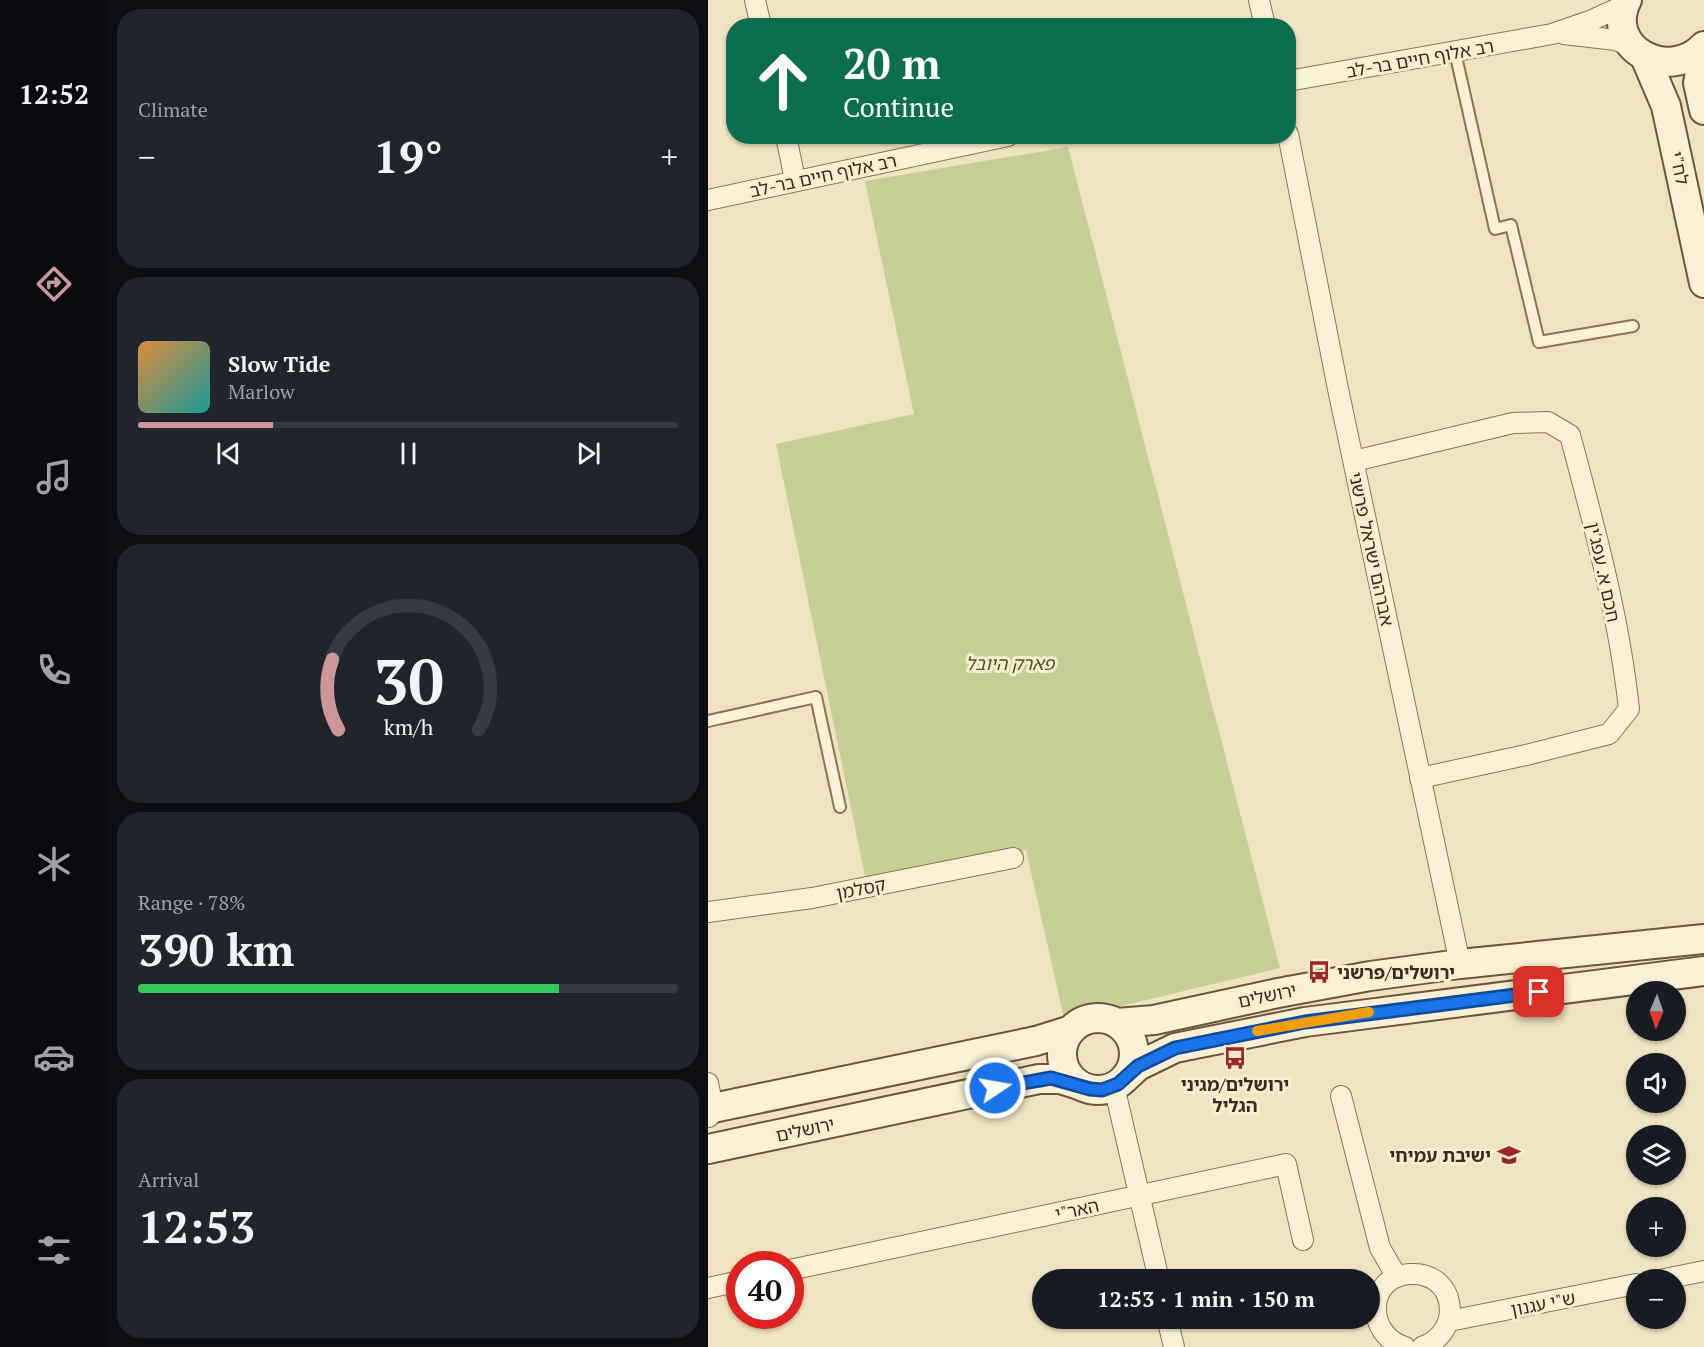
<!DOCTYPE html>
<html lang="en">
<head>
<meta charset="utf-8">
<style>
	:root { --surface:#171b24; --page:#20242c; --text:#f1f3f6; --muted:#9ea1a6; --line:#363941; --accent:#cb9798 }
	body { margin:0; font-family:"PT Serif","Noto Sans Hebrew",serif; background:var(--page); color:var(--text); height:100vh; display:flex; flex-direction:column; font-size:22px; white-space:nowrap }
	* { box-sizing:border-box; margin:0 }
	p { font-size:20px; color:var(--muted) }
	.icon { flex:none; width:33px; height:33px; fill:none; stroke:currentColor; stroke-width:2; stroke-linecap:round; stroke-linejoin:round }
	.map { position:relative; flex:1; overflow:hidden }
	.drawer { display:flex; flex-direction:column; gap:9px; padding:9px; background:#0d0f14; width:600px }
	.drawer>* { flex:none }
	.hud { position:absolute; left:18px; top:18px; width:570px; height:126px; border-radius:24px; box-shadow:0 2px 4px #0004; background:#0b6e4f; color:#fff; overflow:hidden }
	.needle { width:39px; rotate:182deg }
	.buttons { position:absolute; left:918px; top:981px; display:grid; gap:12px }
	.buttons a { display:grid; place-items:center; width:60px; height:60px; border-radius:50%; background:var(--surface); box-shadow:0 2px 4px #0004; font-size:30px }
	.speed { position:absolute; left:18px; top:1251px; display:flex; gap:12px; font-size:30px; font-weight:700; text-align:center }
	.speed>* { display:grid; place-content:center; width:78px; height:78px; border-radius:50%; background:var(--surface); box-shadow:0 2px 4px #0004; line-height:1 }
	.speed .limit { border:9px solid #d22; background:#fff; color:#111 }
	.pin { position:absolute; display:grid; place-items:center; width:51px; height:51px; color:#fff; margin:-26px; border-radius:12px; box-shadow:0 3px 9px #0006 }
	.me { position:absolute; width:66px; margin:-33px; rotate:78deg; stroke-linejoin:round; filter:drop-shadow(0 0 4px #0008) }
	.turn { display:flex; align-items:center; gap:21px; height:126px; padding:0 18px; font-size:27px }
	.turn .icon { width:78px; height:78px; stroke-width:2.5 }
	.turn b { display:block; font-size:42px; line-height:51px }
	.big { font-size:45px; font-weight:700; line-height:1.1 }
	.drawer .card { flex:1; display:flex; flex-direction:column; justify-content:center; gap:9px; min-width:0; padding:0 21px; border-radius:24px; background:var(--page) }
	.drawer .dial { align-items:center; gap:0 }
	.dial svg { height:156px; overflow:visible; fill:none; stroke:var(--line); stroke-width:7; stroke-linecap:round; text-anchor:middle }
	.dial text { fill:var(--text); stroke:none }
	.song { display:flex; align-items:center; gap:18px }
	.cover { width:72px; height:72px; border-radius:9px; background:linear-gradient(135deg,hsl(30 70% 55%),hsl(180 70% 35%)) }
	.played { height:6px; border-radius:3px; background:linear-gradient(90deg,var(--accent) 25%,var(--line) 25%) }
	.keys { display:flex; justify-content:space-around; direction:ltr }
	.heat { display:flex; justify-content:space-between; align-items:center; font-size:33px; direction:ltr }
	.charge { height:9px; border-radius:4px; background:linear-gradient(90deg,#34c759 78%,var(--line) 0) }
	.trip { position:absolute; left:324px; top:1269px; width:348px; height:60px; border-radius:30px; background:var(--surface); box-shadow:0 2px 4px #0004; font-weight:700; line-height:60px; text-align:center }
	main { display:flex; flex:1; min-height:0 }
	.tabs { display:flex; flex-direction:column; width:108px; justify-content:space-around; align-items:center; background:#090b0e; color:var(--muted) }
	.tabs .icon { width:42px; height:42px }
	.tabs .active { color:var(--accent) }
	.tabs b { font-size:27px; color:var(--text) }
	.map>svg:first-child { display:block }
	.green { fill:#c7cf95 }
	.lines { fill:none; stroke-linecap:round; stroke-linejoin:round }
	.lane-casing { stroke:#8b7458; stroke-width:14 }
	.street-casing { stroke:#8b7458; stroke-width:22 }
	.secondary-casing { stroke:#6d553b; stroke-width:32 }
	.lane { stroke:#faf0d5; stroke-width:10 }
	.street { stroke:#faf0d5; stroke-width:20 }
	.secondary { stroke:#faf0d5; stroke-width:28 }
	.route-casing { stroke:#114b97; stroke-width:15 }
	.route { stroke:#1a73e8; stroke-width:10 }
	.slow { stroke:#f59e0b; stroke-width:10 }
	.labels { text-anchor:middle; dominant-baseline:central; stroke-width:6; stroke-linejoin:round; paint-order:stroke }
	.street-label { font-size:18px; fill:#3a2b1d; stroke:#f7edd1 }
	.park-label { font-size:18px; font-style:italic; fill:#495722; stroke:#f7edd1 }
	.poi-label { font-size:18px; font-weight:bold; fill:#3a2b1d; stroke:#f7edd1; text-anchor:start }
</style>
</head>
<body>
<main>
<nav class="tabs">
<b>12:52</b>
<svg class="icon active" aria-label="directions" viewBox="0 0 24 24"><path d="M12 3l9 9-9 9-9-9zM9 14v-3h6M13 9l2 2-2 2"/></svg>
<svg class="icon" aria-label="music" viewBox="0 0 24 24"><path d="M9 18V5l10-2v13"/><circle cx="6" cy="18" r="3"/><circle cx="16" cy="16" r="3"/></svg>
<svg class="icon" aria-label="phone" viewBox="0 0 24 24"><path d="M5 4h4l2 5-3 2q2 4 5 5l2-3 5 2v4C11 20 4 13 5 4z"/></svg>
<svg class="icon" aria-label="climate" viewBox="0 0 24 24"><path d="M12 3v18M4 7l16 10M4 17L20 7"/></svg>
<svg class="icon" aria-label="car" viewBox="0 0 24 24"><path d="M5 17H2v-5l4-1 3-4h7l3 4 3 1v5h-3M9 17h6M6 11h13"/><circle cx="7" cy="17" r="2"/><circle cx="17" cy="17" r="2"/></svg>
<svg class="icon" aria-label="filters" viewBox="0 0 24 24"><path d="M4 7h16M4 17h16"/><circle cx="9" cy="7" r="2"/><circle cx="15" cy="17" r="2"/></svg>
</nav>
<section class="drawer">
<div class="card"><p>Climate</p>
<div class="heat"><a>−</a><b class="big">19°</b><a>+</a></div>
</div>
<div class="card">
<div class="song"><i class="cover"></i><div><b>Slow Tide</b><p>Marlow</p></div></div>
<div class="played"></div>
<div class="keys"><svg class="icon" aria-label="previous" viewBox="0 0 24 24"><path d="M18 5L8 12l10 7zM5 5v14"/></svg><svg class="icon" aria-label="pause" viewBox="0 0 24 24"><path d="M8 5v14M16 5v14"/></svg><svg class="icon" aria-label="next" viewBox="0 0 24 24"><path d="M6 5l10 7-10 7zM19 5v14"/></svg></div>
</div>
<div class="card dial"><svg viewBox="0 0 100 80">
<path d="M14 69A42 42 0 1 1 86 69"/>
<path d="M14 69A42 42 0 0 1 11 33" stroke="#cb9798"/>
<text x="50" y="56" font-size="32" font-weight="700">30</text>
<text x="50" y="72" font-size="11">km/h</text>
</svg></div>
<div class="card"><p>Range · 78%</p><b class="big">390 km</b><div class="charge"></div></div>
<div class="card"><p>Arrival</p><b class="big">12:53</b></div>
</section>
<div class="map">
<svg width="996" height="1347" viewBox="0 0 996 1347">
	<rect width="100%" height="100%" fill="#f0e3c1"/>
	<!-- green -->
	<path class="green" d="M360,147L572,968L409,1007H386L356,1018L318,850L158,881L68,444L206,414L157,181Z"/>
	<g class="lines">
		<!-- lane casing -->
		<g class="lane-casing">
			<g id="lane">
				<path d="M747,52L787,229L803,225L831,342L925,326"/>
				<path d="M0,721L108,697L132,807"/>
			</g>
		</g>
		<!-- street casing -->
		<g class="street-casing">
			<g id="street">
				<path d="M47,0L53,26"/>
				<path d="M551,0L557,26"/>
				<path d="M856,34L908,40L926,48"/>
				<path d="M580,81L844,34L882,21L917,5"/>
				<path d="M580,134L630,389L752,964"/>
				<path d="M78,136L87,180"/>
				<path d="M0,200L300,136"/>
				<path d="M646,461L805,423L840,422L862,435C886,525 911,616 921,709L901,734L818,755L712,778"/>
				<path d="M0,912L104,898L305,858"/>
				<path d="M0,1083L5,1108L1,1117"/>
				<path d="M406,1086L451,1280"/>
				<path d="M633,1096L672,1248L689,1277"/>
				<path d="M82,1270L578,1164L595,1240"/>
				<path d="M952,1280L996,1271"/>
				<path d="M0,1288L32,1281"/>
				<path d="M459,1318L466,1347"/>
				<path d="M741,1321L928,1284"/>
				<path d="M697,1347C656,1334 659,1276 702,1274C748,1271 757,1332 714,1347"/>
			</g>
		</g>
		<!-- secondary casing -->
		<g class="secondary-casing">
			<g id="secondary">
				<path d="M919,0C895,47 960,84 996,46"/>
				<path d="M996,51L990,83L996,110"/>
				<path d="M937,57L958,106L996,283"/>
				<circle cx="390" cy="1054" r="36"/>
				<path d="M409,1023L446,1020L570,993L662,976L752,964L996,939"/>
				<path d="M417,1078L430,1066L467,1048L597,1022L996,971"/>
				<path d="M0,1109L328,1041L363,1030"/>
				<path d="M0,1149L331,1079H352L371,1085"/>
			</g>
		</g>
		<!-- lane -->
		<use href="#lane" class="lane"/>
		<!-- street -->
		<use href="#street" class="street"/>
		<!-- secondary -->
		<use href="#secondary" class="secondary"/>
	</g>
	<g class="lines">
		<!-- route casing -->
		<g class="route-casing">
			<path id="route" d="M287,1088L343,1078L382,1089L394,1090L410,1084L430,1066L467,1048L597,1022L831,992"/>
		</g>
		<!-- route -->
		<use href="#route" class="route"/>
		<!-- slow -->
		<path class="slow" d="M549,1031L661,1012"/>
	</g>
	<!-- icons -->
	<defs>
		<g id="bus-bare" transform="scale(1.8)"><path d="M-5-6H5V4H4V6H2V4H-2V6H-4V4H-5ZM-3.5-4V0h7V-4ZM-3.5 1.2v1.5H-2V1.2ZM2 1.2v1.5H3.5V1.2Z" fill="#9d2624" stroke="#f7edd1" stroke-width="2.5" paint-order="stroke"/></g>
		<g id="school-bare" transform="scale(1.8)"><path d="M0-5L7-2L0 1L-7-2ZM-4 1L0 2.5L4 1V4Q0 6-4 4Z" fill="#9d2624" stroke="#f7edd1" stroke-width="2.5" paint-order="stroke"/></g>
	</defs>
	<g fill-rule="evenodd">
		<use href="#bus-bare" x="611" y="972"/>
		<use href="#bus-bare" x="527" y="1058"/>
		<use href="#school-bare" x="801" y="1155"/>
	</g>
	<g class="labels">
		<!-- street labels -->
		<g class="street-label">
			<text transform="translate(712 58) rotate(-10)">רב אלוף חיים בר-לב</text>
			<text transform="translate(972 168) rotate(78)">לח"י</text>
			<text transform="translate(115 175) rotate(-12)">רב אלוף חיים בר-לב</text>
			<text transform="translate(664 549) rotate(78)">אברהם ישראל פרשני</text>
			<text transform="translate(896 572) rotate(78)">חכם א. עפג'ין</text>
			<text transform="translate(153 888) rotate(-11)">קסלמן</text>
			<text transform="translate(559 995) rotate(-12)">ירושלים</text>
			<text transform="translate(97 1129) rotate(-12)">ירושלים</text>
			<text transform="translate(369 1209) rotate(-12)">האר"י</text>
			<text transform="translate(835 1303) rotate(-11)">ש"י עגנון</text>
		</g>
		<!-- park labels -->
		<g class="park-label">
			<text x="302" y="663">פארק היובל</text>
		</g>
		<!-- poi labels -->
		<g class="poi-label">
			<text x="629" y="972">ירושלים/פרשני</text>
			<text x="527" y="1084" text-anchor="middle">ירושלים/מגיני<tspan x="527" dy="21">הגליל</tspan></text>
			<text x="783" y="1155" text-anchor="end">ישיבת עמיחי</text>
		</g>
	</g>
</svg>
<div class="buttons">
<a><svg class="needle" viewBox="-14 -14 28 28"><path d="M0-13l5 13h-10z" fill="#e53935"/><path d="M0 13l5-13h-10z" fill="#9ea1a6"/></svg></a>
<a><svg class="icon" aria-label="sound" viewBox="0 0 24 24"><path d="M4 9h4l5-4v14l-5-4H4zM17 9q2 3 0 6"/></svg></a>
<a><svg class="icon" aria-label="layers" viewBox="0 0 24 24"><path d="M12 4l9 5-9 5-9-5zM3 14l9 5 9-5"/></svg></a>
<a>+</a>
<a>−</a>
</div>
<div class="speed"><div class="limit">40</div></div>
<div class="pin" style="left:831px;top:992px;background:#d93025"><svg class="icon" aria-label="arrive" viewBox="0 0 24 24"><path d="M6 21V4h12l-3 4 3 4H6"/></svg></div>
<svg class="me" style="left:287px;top:1088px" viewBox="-20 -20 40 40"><circle r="17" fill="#1a73e8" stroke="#fff" stroke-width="3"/><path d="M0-11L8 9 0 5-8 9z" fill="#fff"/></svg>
<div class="trip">12:53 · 1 min · 150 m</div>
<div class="hud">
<div class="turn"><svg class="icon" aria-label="ahead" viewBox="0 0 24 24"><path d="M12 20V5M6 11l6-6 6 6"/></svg><div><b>20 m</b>Continue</div></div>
</div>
</div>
</main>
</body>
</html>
